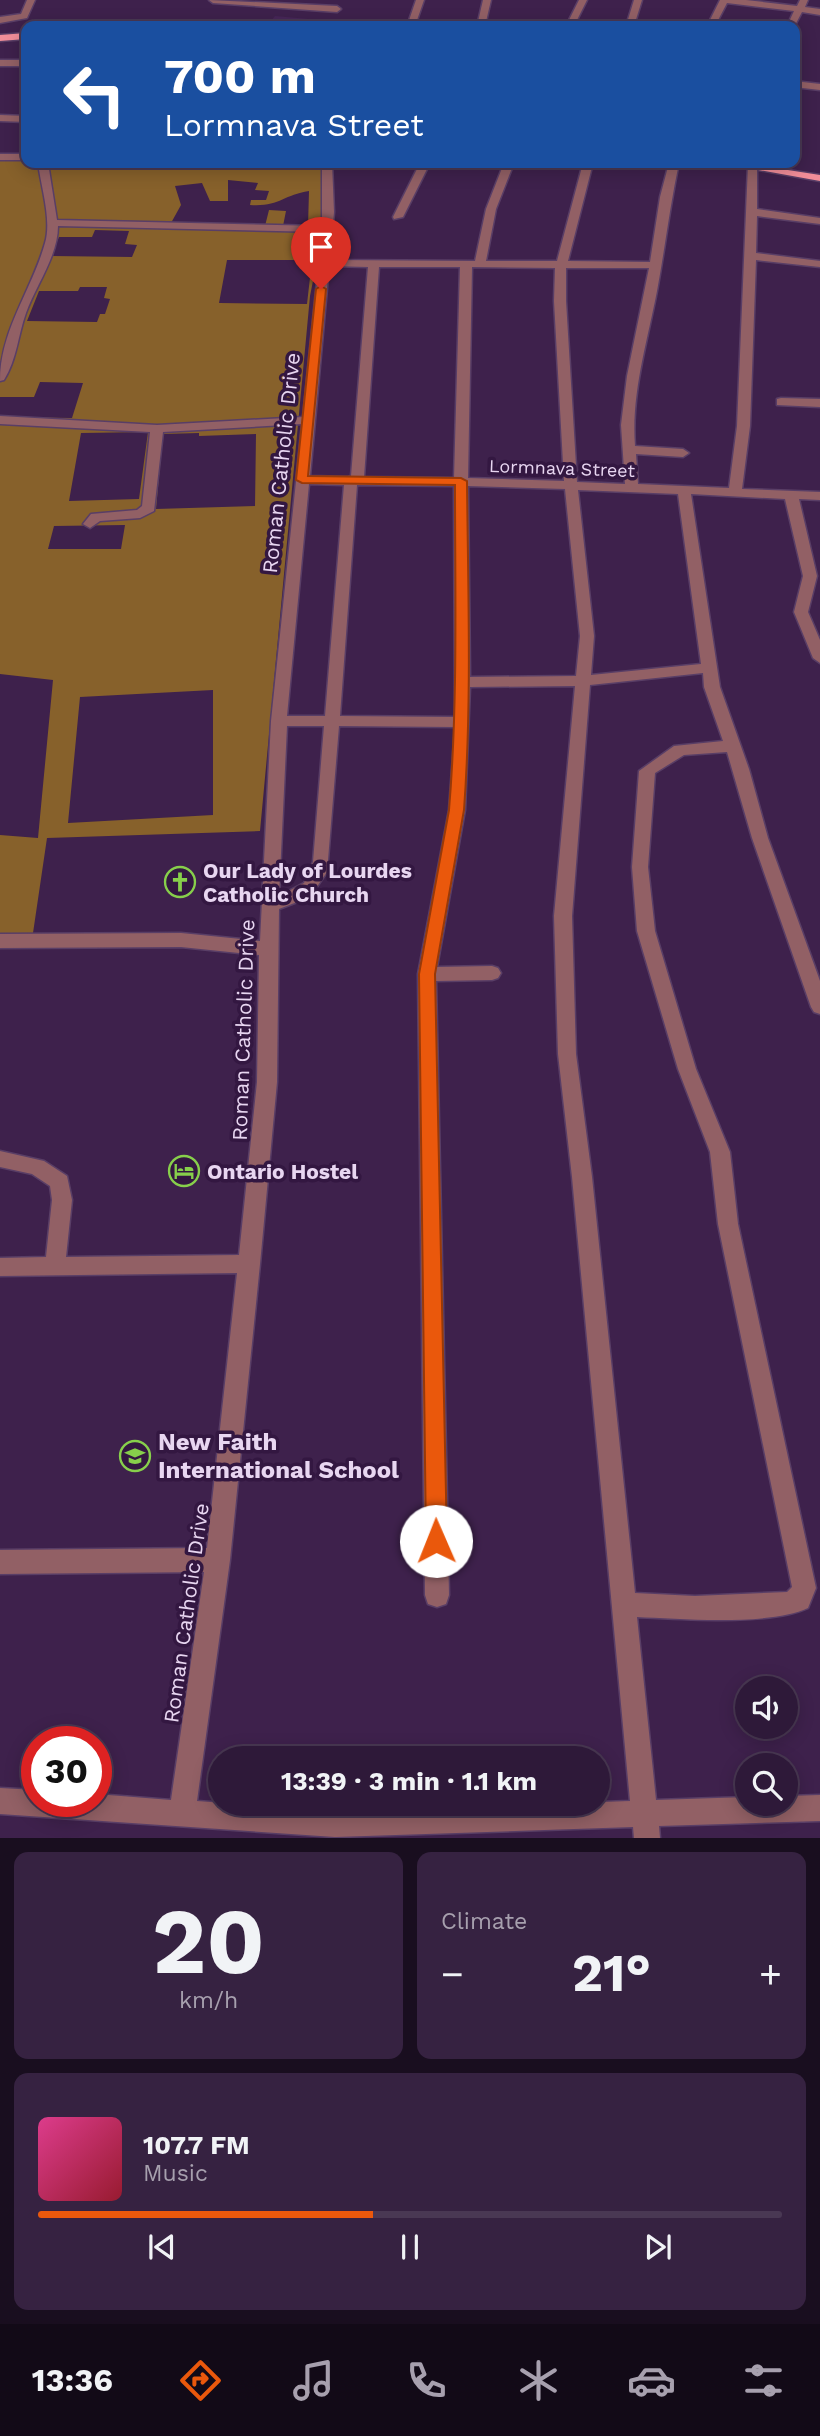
<!DOCTYPE html>
<html lang="en">
<head>
<meta charset="utf-8">
<style>
	:root { --surface:#2e1939; --page:#362241; --text:#f1f3f6; --muted:#a7a0ae; --line:#493853; --accent:#ea580c }
	body { margin:0; font-family:"Work Sans",sans-serif; background:var(--page); color:var(--text); height:100vh; display:flex; flex-direction:column; font-size:26px; white-space:nowrap }
	* { box-sizing:border-box; margin:0 }
	p { font-size:23px; color:var(--muted) }
	.icon { flex:none; width:38px; height:38px; fill:none; stroke:currentColor; stroke-width:2; stroke-linecap:round; stroke-linejoin:round }
	.map { position:relative; height:1838px; overflow:hidden }
	.drawer { display:flex; flex-direction:column; gap:14px; padding:14px; background:#190e1f; flex:1 }
	.drawer>* { flex:none }
	.guide { position:absolute; left:21px; top:21px; width:779px; height:147px; border-radius:14px; box-shadow:0 4px 18px #0003,0 0 0 2px var(--line); background:#1a4fa0; color:#fff; overflow:hidden }
	.tools { position:absolute; left:735px; top:1676px; display:grid; gap:14px }
	.tools a { display:grid; place-items:center; width:63px; height:63px; border-radius:50%; background:var(--surface); box-shadow:0 4px 18px #0003,0 0 0 2px var(--line); font-size:35px }
	.speed { position:absolute; left:21px; top:1726px; display:flex; gap:14px; font-size:35px; font-weight:700; text-align:center }
	.speed>* { display:grid; place-content:center; width:91px; height:91px; border-radius:50%; background:var(--surface); box-shadow:0 4px 18px #0003,0 0 0 2px var(--line); line-height:1 }
	.speed .limit { border:10px solid #d22; background:#fff; color:#111 }
	.pin { position:absolute; display:grid; place-items:center; width:60px; height:60px; color:#fff; margin:-72px -30px; border-radius:50% 50% 50% 0; rotate:-45deg; box-shadow:0 0 7px #0007 }
	.pin .icon { rotate:45deg }
	.me { position:absolute; width:77px; margin:-38px; rotate:359deg; stroke-linejoin:round; filter:drop-shadow(0 0 5px #0008) }
	.turn { display:flex; align-items:center; gap:24px; height:147px; padding:0 28px; font-size:32px }
	.turn .icon { width:91px; height:91px; stroke-width:2.5 }
	.turn b { display:block; font-size:49px; line-height:60px }
	.big { font-size:52px; font-weight:700; line-height:1.1 }
	.drawer .card { flex:1; display:flex; flex-direction:column; justify-content:center; gap:10px; min-width:0; padding:0 24px; border-radius:14px; background:var(--page) }
	.drawer .dial { align-items:center; gap:0 }
	.dial b { font-size:91px; line-height:1 }
	.song { display:flex; align-items:center; gap:21px }
	.cover { width:84px; height:84px; border-radius:10px; background:linear-gradient(135deg,hsl(330 70% 55%),hsl(350 70% 35%)) }
	.played { height:7px; border-radius:4px; background:linear-gradient(90deg,var(--accent) 45%,var(--line) 45%) }
	.keys { display:flex; justify-content:space-around; direction:ltr }
	.heat { display:flex; justify-content:space-between; align-items:center; font-size:38px; direction:ltr }
	.drawer .tiles { flex:1; display:grid; gap:14px; grid-template-columns:1fr 1fr }
	.card:last-child { grid-column:span 2 }
	.trip { position:absolute; left:208px; top:1746px; width:402px; height:70px; border-radius:35px; background:var(--surface); box-shadow:0 4px 18px #0003,0 0 0 2px var(--line); font-weight:700; line-height:70px; text-align:center }
	.menu { display:flex; height:112px; justify-content:space-around; align-items:center; background:#120a17; color:var(--muted) }
	.menu .icon { width:49px; height:49px }
	.menu .current { color:var(--accent) }
	.menu b { font-size:32px; color:var(--text) }
	.map>svg:first-child { display:block }
	.built { fill:#472658 }
	.forest { fill:#87612b; fill-rule:evenodd }
	.lines { fill:none; stroke-linecap:round; stroke-linejoin:round }
	.minor-casing { stroke:#593e66; stroke-width:3 }
	.major-casing { stroke:#593e66; stroke-width:3 }
	.minor { fill:#926065; fill-rule:evenodd }
	.major { fill:#f28e99; fill-rule:evenodd }
	.route { fill:#ea580c; stroke:#983908; stroke-width:2 }
	.labels { text-anchor:middle; dominant-baseline:central; stroke-width:7; stroke-linejoin:round; paint-order:stroke }
	.far-street-label { font-size:18px; fill:#e8d6f1; stroke:#331741 }
	.street-label { font-size:21px; fill:#e8d6f1; stroke:#331741 }
	.poi-label { font-size:21px; font-weight:bold; fill:#e8d6f1; stroke:#331741; text-anchor:start }
	.near-poi-label { font-size:24px; font-weight:bold; fill:#e8d6f1; stroke:#331741; text-anchor:start }
</style>
</head>
<body>
<div class="map">
<svg width="820" height="1838" viewBox="0 0 820 1838">
	<rect width="100%" height="100%" fill="#3e214c"/>
	<!-- built -->
	<path class="built" d="M275,16L331,21L330,26H267Z"/>
	<!-- forest -->
	<path class="forest" d="M0,160H26V163H324V226L310,296L260,831L47,838L33,933H0V835L38,838L53,680L0,674V417L72,418L83,383L40,382L34,397H0ZM228,180L258,183L255,190L269,191L266,200H251L250,205C279,207 283,195 309,191L308,226H283L286,211L269,210L265,226L171,223L181,205L175,186L202,183L210,201H228ZM95,230L129,231L125,244L137,245L132,257L51,256L59,237H92ZM227,260H312L307,304L219,303ZM80,287H107L104,298L110,299L105,314H100L97,322L27,321L39,291H78ZM148,432L139,499L69,501L81,433ZM199,433V436L256,434L255,506L156,509L163,434ZM125,525L121,549H48L54,526ZM213,690V815L68,823L80,697Z"/>
	<g class="lines">
		<!-- minor casing -->
		<g class="minor-casing">
			<g id="minor">
				<path d="M27,0H35L27,18L0,23V17L21,14Z"/>
				<path d="M209,0L337,6L341,9L337,12L213,3Z"/>
				<path d="M416,0H424L415,26H407Z"/>
				<path d="M483,0H491L485,26H477Z"/>
				<path d="M579,0H587L574,26H566Z"/>
				<path d="M634,0H642L634,26H626Z"/>
				<path d="M720,0H746L797,6L800,0H808L805,7L820,9V15L802,12L794,27L787,26L794,11L727,3L715,26H707Z"/>
				<rect x="0" y="60" width="26" height="6"/>
				<path d="M794,81L820,84V90L794,87Z"/>
				<path d="M0,115L26,116V122L0,121Z"/>
				<rect x="0" y="154" width="26" height="6"/>
				<path d="M38,163H48L57,220L322,226V163H332L334,212L330,260L475,261L486,209L504,163H514L496,209L486,261H557L583,163H593L568,261L650,262L660,197L669,163H679C670,205 665,248 657,291C647,343 631,394 635,446L683,449L689,453L683,457L636,454L638,484L729,488L737,426L748,165L757,167V209L820,218V224L757,216L756,253L820,261V267L756,260L750,426L742,489L820,492V500L799,499L817,576L808,612L820,640V663L813,658L794,612L803,576L785,499L691,494L720,687L749,769L768,838L820,981V1014L814,1012L811,1007L752,838L727,752L684,755L655,773L648,867L655,931L696,1069L730,1152L738,1224L816,1588L808,1608C770,1626 681,1619 637,1617L656,1800L747,1797V1804H786V1796L820,1795V1821L659,1826L660,1838H634L633,1827L335,1837L0,1814V1788L37,1790V1801H96V1794L171,1800L204,1572L0,1574V1550L207,1548L237,1273L0,1276V1258L46,1257L52,1200L50,1186L32,1174L0,1167V1151L44,1161L67,1176L72,1200L66,1257L239,1255L257,1082L259,955L181,947L0,948V934L181,933L260,941L271,721L302,424L163,432L154,511L140,518L100,521L90,528L83,524L91,514L137,510L142,506L150,432L0,424V416L157,425L303,417L322,232L58,226C58,256 36,285 26,313C18,335 17,359 4,380L0,381C0,330 32,290 45,243C52,220 41,187 38,163ZM329,266L368,267L351,476L348,477L310,476ZM379,267H460L454,478L364,477ZM472,267L555,268L554,301L564,481L468,478ZM566,268H649L627,376L621,425L625,484L577,482L566,301ZM309,484L344,485L325,716H287ZM357,485L454,486L455,717L340,716ZM468,486L565,489L580,636L576,676L470,677ZM578,490L678,494L701,664L591,675L594,636ZM703,673L704,687L723,741L674,746L639,771L632,867L637,931L678,1069L710,1152L718,1224L792,1587L787,1592L695,1596L635,1593L592,1177L576,1054L572,916L590,685ZM575,686L554,916L558,1054L572,1177L630,1801L335,1811L197,1801L230,1560L260,1264L277,1082L279,909L310,897L327,872L339,726L455,727L449,810L418,974L425,1595L428,1604L437,1607L446,1604L449,1595L436,981L492,980L498,978L501,973L498,968L492,966L437,967L465,810L470,687ZM287,726H324L313,862L304,883L279,896Z"/>
				<path d="M420,163H430L403,217L394,219L393,217Z"/>
				<path d="M781,398L820,399V407L777,405V399Z"/>
			</g>
		</g>
		<!-- major casing -->
		<g class="major-casing">
			<g id="major">
				<path d="M26,33V39L0,41V35Z"/>
				<path d="M720,163H743L820,175V181Z"/>
			</g>
		</g>
		<!-- minor -->
		<use href="#minor" class="minor"/>
		<!-- major -->
		<use href="#major" class="major"/>
	</g>
	<!-- route -->
	<path class="route" d="M321,286L326,289L308,476L461,478L467,481C468,591 472,701 464,810L435,974L447,1541L444,1549L436,1552L429,1549L426,1541L419,974L449,810C458,702 455,593 455,485L302,483L296,480L316,289Z"/>
	<!-- icons -->
	<defs>
		<g id="church-ring" transform="scale(1.575)"><circle r="9.5" fill="#331741" stroke="#87cf4b" stroke-width="1.5"/><path d="M-1.2-6h2.4v3.5h3.3v2.4h-3.3V6h-2.4V-.1h-3.3v-2.4h3.3Z" fill="#87cf4b"/></g>
		<g id="hotel-ring" transform="scale(1.575)"><circle r="9.5" fill="#331741" stroke="#87cf4b" stroke-width="1.5"/><path d="M-6-4.5h1.5V1H6V5H4.5V3h-9V5H-6ZM-4 0a1.8 1.8 0 1 1 3.6 0ZM.5 0V-2.5h3Q6-2.5 6 0Z" fill="#87cf4b"/></g>
		<g id="school-ring" transform="scale(1.575)"><circle r="9.5" fill="#331741" stroke="#87cf4b" stroke-width="1.5"/><path d="M0-5L7-2L0 1L-7-2ZM-4 1L0 2.5L4 1V4Q0 6-4 4Z" fill="#87cf4b"/></g>
	</defs>
	<g fill-rule="evenodd">
		<use href="#church-ring" x="180" y="882"/>
		<use href="#hotel-ring" x="184" y="1171"/>
		<use href="#school-ring" x="135" y="1456"/>
	</g>
	<g class="labels">
		<!-- far-street labels -->
		<g class="far-street-label">
			<text transform="translate(562 468) rotate(2)">Lormnava Street</text>
		</g>
		<!-- street labels -->
		<g class="street-label">
			<text transform="translate(281 463) rotate(-84)">Roman Catholic Drive</text>
			<text transform="translate(243 1030) rotate(-88)">Roman Catholic Drive</text>
			<text transform="translate(186 1613) rotate(-82)">Roman Catholic Drive</text>
		</g>
		<!-- poi labels -->
		<g class="poi-label">
			<text x="203" y="870">Our Lady of Lourdes<tspan x="203" dy="24">Catholic Church</tspan></text>
			<text x="207" y="1171">Ontario Hostel</text>
		</g>
		<!-- near-poi labels -->
		<g class="near-poi-label">
			<text x="158" y="1442">New Faith<tspan x="158" dy="28">International School</tspan></text>
		</g>
	</g>
</svg>
<div class="tools">
<a><svg class="icon" aria-label="sound" viewBox="0 0 24 24"><path d="M4 9h4l5-4v14l-5-4H4zM17 9q2 3 0 6"/></svg></a>
<a><svg class="icon" aria-label="search" viewBox="0 0 24 24"><circle cx="10" cy="10" r="6"/><path d="M15 15l6 6"/></svg></a>
</div>
<div class="speed"><div class="limit">30</div></div>
<div class="pin" style="left:321px;top:289px;background:#d93025"><svg class="icon" aria-label="arrive" viewBox="0 0 24 24"><path d="M6 21V4h12l-3 4 3 4H6"/></svg></div>
<svg class="me" style="left:436px;top:1541px" viewBox="-20 -20 40 40"><circle r="19" fill="#fff"/><path d="M0-13L10 11 0 6-10 11z" fill="#ea580c"/></svg>
<div class="trip">13:39 · 3 min · 1.1 km</div>
<div class="guide">
<div class="turn"><svg class="icon" aria-label="left" viewBox="0 0 24 24"><path d="M17 20v-9H6M10 6l-5 5 5 5"/></svg><div><b>700 m</b>Lormnava Street</div></div>
</div>
</div>
<section class="drawer">
<div class="tiles">
<div class="card dial"><b>20</b><p>km/h</p></div>
<div class="card"><p>Climate</p>
<div class="heat"><a>−</a><b class="big">21°</b><a>+</a></div>
</div>
<div class="card">
<div class="song"><i class="cover"></i><div><b>107.7 FM</b><p>Music</p></div></div>
<div class="played"></div>
<div class="keys"><svg class="icon" aria-label="previous" viewBox="0 0 24 24"><path d="M18 5L8 12l10 7zM5 5v14"/></svg><svg class="icon" aria-label="pause" viewBox="0 0 24 24"><path d="M8 5v14M16 5v14"/></svg><svg class="icon" aria-label="next" viewBox="0 0 24 24"><path d="M6 5l10 7-10 7zM19 5v14"/></svg></div>
</div>
</div>
</section>
<nav class="menu">
<b>13:36</b>
<svg class="icon current" aria-label="directions" viewBox="0 0 24 24"><path d="M12 3l9 9-9 9-9-9zM9 14v-3h6M13 9l2 2-2 2"/></svg>
<svg class="icon" aria-label="music" viewBox="0 0 24 24"><path d="M9 18V5l10-2v13"/><circle cx="6" cy="18" r="3"/><circle cx="16" cy="16" r="3"/></svg>
<svg class="icon" aria-label="phone" viewBox="0 0 24 24"><path d="M5 4h4l2 5-3 2q2 4 5 5l2-3 5 2v4C11 20 4 13 5 4z"/></svg>
<svg class="icon" aria-label="climate" viewBox="0 0 24 24"><path d="M12 3v18M4 7l16 10M4 17L20 7"/></svg>
<svg class="icon" aria-label="car" viewBox="0 0 24 24"><path d="M5 17H2v-5l4-1 3-4h7l3 4 3 1v5h-3M9 17h6M6 11h13"/><circle cx="7" cy="17" r="2"/><circle cx="17" cy="17" r="2"/></svg>
<svg class="icon" aria-label="filters" viewBox="0 0 24 24"><path d="M4 7h16M4 17h16"/><circle cx="9" cy="7" r="2"/><circle cx="15" cy="17" r="2"/></svg>
</nav>
</body>
</html>
